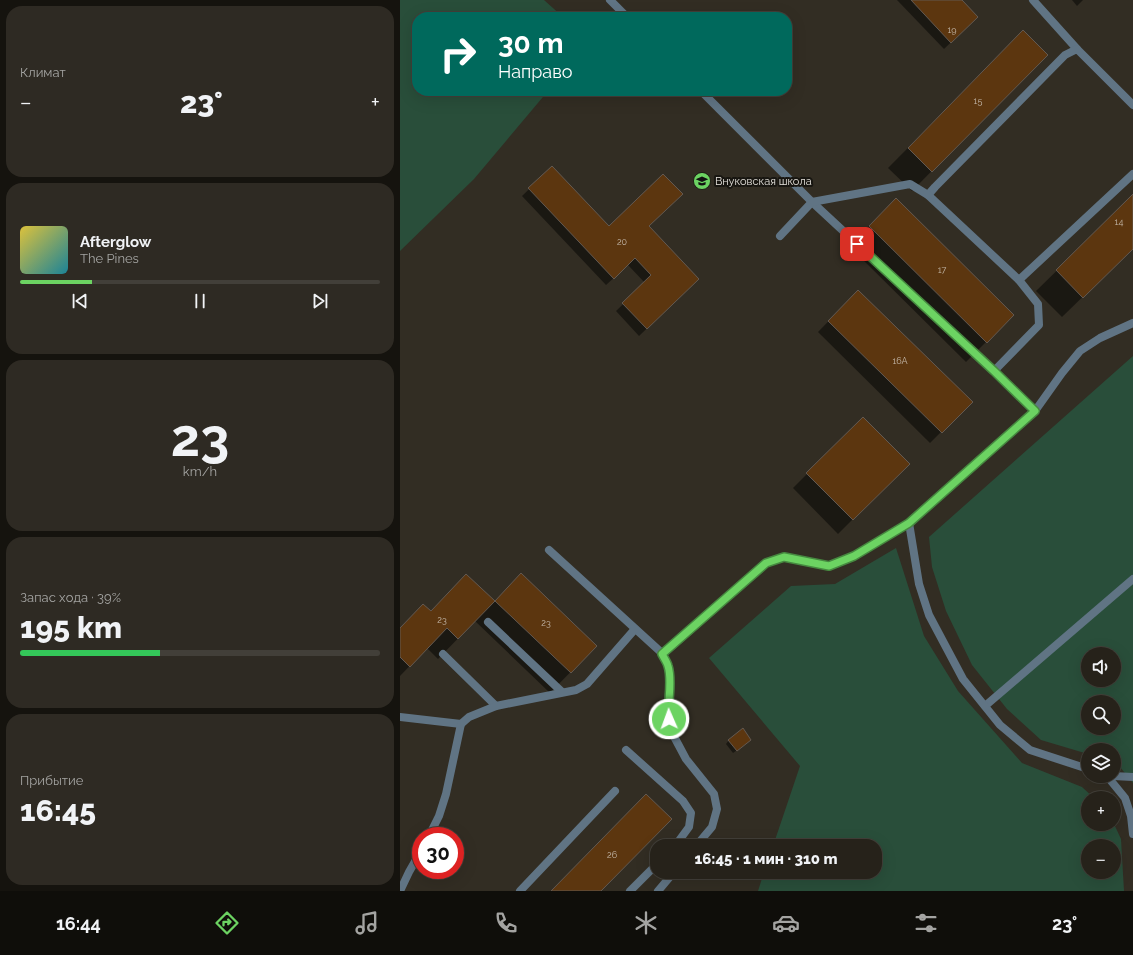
<!DOCTYPE html>
<html lang="ru">
<head>
<meta charset="utf-8">
<style>
	:root { --surface:#26221a; --page:#2e2a23; --text:#f1f3f6; --muted:#a4a4a2; --line:#423f39; --accent:#6cd362 }
	body { margin:0; font-family:Raleway,sans-serif; background:var(--page); color:var(--text); height:100vh; display:flex; flex-direction:column; font-size:15px; white-space:nowrap }
	* { box-sizing:border-box; margin:0 }
	p { font-size:13px; color:var(--muted) }
	.icon { flex:none; width:22px; height:22px; fill:none; stroke:currentColor; stroke-width:2; stroke-linecap:round; stroke-linejoin:round }
	.map { position:relative; flex:1; overflow:hidden }
	.details { display:flex; flex-direction:column; gap:6px; padding:6px; background:#15130e; width:400px }
	.details>* { flex:none }
	.hud { position:absolute; left:12px; top:12px; width:380px; height:84px; border-radius:16px; box-shadow:0 4px 16px #0002,0 0 0 1px var(--line); background:#00695c; color:#fff; overflow:hidden }
	.fabs { position:absolute; left:681px; top:647px; display:grid; gap:8px }
	.fabs a { display:grid; place-items:center; width:40px; height:40px; border-radius:50%; background:var(--surface); box-shadow:0 4px 16px #0002,0 0 0 1px var(--line); font-size:20px }
	.speed { position:absolute; left:12px; top:827px; display:flex; gap:8px; font-size:20px; font-weight:700; text-align:center }
	.speed>* { display:grid; place-content:center; width:52px; height:52px; border-radius:50%; background:var(--surface); box-shadow:0 4px 16px #0002,0 0 0 1px var(--line); line-height:1 }
	.speed .limit { border:6px solid #d22; background:#fff; color:#111 }
	.pin { position:absolute; display:grid; place-items:center; width:34px; height:34px; color:#fff; margin:-17px; border-radius:8px; box-shadow:0 2px 6px #0006 }
	.me { position:absolute; width:44px; margin:-22px; rotate:358deg; stroke-linejoin:round; filter:drop-shadow(0 0 3px #0008) }
	.turn { display:flex; align-items:center; gap:14px; height:84px; padding:0 20px; font-size:18px }
	.turn .icon { width:52px; height:52px; stroke-width:2.5 }
	.turn b { display:block; font-size:28px; line-height:34px }
	.big { font-size:30px; font-weight:800; line-height:1.1 }
	.details .tile { flex:1; display:flex; flex-direction:column; justify-content:center; gap:6px; min-width:0; padding:0 14px; border-radius:16px; background:var(--page) }
	.details .dial { align-items:center; gap:0 }
	.dial b { font-size:52px; line-height:1 }
	.song { display:flex; align-items:center; gap:12px }
	.cover { width:48px; height:48px; border-radius:6px; background:linear-gradient(135deg,hsl(50 70% 55%),hsl(190 70% 35%)) }
	.played { height:4px; border-radius:2px; background:linear-gradient(90deg,var(--accent) 20%,var(--line) 20%) }
	.keys { display:flex; justify-content:space-around; direction:ltr }
	.heat { display:flex; justify-content:space-between; align-items:center; font-size:22px; direction:ltr }
	.charge { height:6px; border-radius:3px; background:linear-gradient(90deg,#34c759 39%,var(--line) 0) }
	.trip { position:absolute; left:250px; top:839px; width:232px; height:40px; border-radius:16px; background:var(--surface); box-shadow:0 4px 16px #0002,0 0 0 1px var(--line); font-weight:800; line-height:40px; text-align:center }
	.menu { display:flex; height:64px; justify-content:space-around; align-items:center; background:#0f0e0a; color:var(--muted) }
	.menu .icon { width:28px; height:28px }
	.menu .active { color:var(--accent) }
	.menu b { font-size:18px; color:var(--text) }
	main { display:flex; flex:1; min-height:0 }
	.map>svg:first-child { display:block }
	.green { fill:#294e3a; fill-rule:evenodd }
	.shadow { fill:#0007 }
	.building { fill:#5c360f; stroke:#635951 }
	.lines { fill:none; stroke-linecap:round; stroke-linejoin:round }
	.lane { stroke:#607484; stroke-width:8 }
	.street { stroke:#607484; stroke-width:8 }
	.route-casing { stroke:#468940; stroke-width:10 }
	.route { stroke:#6cd362; stroke-width:7 }
	.labels { text-anchor:middle; dominant-baseline:central; stroke-width:4; stroke-linejoin:round; paint-order:stroke }
	.number-label { font-size:9px; fill:#c4b8aa }
	.poi-label { font-size:11px; fill:#e6e3dd; stroke:#181611; text-anchor:start }
</style>
</head>
<body>
<main>
<section class="details">
<div class="tile"><p>Климат</p>
<div class="heat"><a>−</a><b class="big">23°</b><a>+</a></div>
</div>
<div class="tile">
<div class="song"><i class="cover"></i><div><b>Afterglow</b><p>The Pines</p></div></div>
<div class="played"></div>
<div class="keys"><svg class="icon" aria-label="previous" viewBox="0 0 24 24"><path d="M18 5L8 12l10 7zM5 5v14"/></svg><svg class="icon" aria-label="pause" viewBox="0 0 24 24"><path d="M8 5v14M16 5v14"/></svg><svg class="icon" aria-label="next" viewBox="0 0 24 24"><path d="M6 5l10 7-10 7zM19 5v14"/></svg></div>
</div>
<div class="tile dial"><b>23</b><p>km/h</p></div>
<div class="tile"><p>Запас хода · 39%</p><b class="big">195 km</b><div class="charge"></div></div>
<div class="tile"><p>Прибытие</p><b class="big">16:45</b></div>
</section>
<div class="map">
<svg width="733" height="891" viewBox="0 0 733 891">
	<rect width="100%" height="100%" fill="#322d23"/>
	<!-- green -->
	<g class="green">
		<path d="M0,0H144L163,17H17V91H148L74,179L0,251Z"/>
		<path d="M733,356V783L716,762H714V750H688V754L641,740L607,709L572,665L546,611L532,567L529,537ZM688,654H714V680H688ZM688,702H714V728H688Z"/>
		<path d="M496,548L524,636L558,691L622,763L682,787L694,798H688V824H714L721,839L724,891H358L364,872H475V846H373L400,766L309,658L391,586L435,584ZM688,846H714V872H688Z"/>
	</g>
	<!-- shadow -->
	<g class="shadow">
		<path d="M497,0H560L577,17L544,49Z"/>
		<path d="M672,0H683L677,6Z"/>
		<path d="M603,52L646,55L512,191L488,168Z"/>
		<path d="M152,167L209,227L291,286L239,336L216,311L245,283L228,265L206,285L122,196Z"/>
		<path d="M733,196V248L662,317L636,291Z"/>
		<path d="M496,199L613,315L566,362L449,246Z"/>
		<path d="M458,291L571,402L530,443L418,332Z"/>
		<path d="M463,418L508,464L438,534L393,488Z"/>
		<path d="M66,575L94,602L121,575L196,646L150,693L75,621L38,659L27,648L0,676V629L30,612Z"/>
		<path d="M329,740L347,743L333,753L326,744Z"/>
	</g>
	<!-- building -->
	<g class="building">
		<path d="M511,0H562L578,17L551,43Z"/>
		<path d="M623,30L648,55L532,172L508,148Z"/>
		<path d="M152,166L209,226L263,174L283,194L249,226L299,279L247,329L222,303L251,275L235,258L214,279L128,188Z"/>
		<path d="M733,194V249L683,298L656,270Z"/>
		<path d="M496,198L614,315L587,343L469,226Z"/>
		<path d="M458,290L573,402L542,433L428,321Z"/>
		<path d="M463,417L510,464L453,520L406,473Z"/>
		<path d="M121,573L197,646L171,673L95,601Z"/>
		<path d="M66,574L95,601L58,639L47,628L10,667L0,657V628L23,604L31,611Z"/>
		<path d="M343,728L351,740L337,751L328,740Z"/>
		<path d="M246,794L272,819L201,891H151Z"/>
	</g>
	<g class="lines">
		<!-- lane -->
		<g class="lane">
			<path d="M210,0L227,17"/>
			<path d="M633,0L677,49"/>
			<path d="M301,91L412,202L594,371L635,411"/>
			<path d="M528,195L535,187L665,55L677,49L733,105"/>
			<path d="M380,236L412,202L510,184L528,195L619,280L638,304L639,325L594,371"/>
			<path d="M619,280L733,174"/>
			<path d="M149,550L263,654"/>
			<path d="M88,622L162,692"/>
			<path d="M43,654L96,706"/>
			<path d="M585,706L733,579"/>
			<path d="M0,717L61,724"/>
			<path d="M226,750L283,801L291,813L289,827L275,846"/>
			<path d="M713,776L733,777"/>
			<path d="M29,836L39,816L46,794L61,724L69,717L96,706L176,690L187,684L235,629"/>
			<path d="M0,891L9,872L21,851"/>
			<path d="M120,891L215,791"/>
			<path d="M230,891L257,864"/>
		</g>
		<!-- street -->
		<g class="street">
			<path d="M509,523L519,584L529,615L563,679L600,725L630,750L688,769"/>
			<path d="M707,776L725,798L731,816L733,834"/>
			<path d="M296,846L312,827L317,809L314,794L286,759L270,729L268,709L270,676L268,666L263,654L366,563L384,557L429,566L454,556L509,523L635,411L662,373L680,351L700,338L733,323"/>
			<path d="M258,891L274,872"/>
		</g>
	</g>
	<g class="lines">
		<!-- route casing -->
		<g class="route-casing">
			<path id="route" d="M269,719C267,702 273,681 268,666C267,662 264,658 262,654L366,563L384,557L429,566L454,556L509,523L635,411L594,371L457,244"/>
		</g>
		<!-- route -->
		<use href="#route" class="route"/>
	</g>
	<!-- icons -->
	<defs>
		<g id="school-disc" transform="scale(0.9)"><circle r="9.5" fill="#6cd362" stroke="#181611"/><path d="M0-5L7-2L0 1L-7-2ZM-4 1L0 2.5L4 1V4Q0 6-4 4Z" fill="#111"/></g>
	</defs>
	<g fill-rule="evenodd">
		<use href="#school-disc" x="302" y="181"/>
	</g>
	<g class="labels">
		<!-- number labels -->
		<g class="number-label">
			<text x="552" y="30">19</text>
			<text x="578" y="101">15</text>
			<text x="719" y="222">14</text>
			<text x="222" y="242">20</text>
			<text x="542" y="270">17</text>
			<text x="500" y="361">16А</text>
			<text x="42" y="620">23</text>
			<text x="146" y="623">23</text>
			<text x="212" y="855">26</text>
		</g>
		<!-- poi labels -->
		<g class="poi-label">
			<text x="315" y="181">Внуковская школа</text>
		</g>
	</g>
</svg>
<div class="fabs">
<a><svg class="icon" aria-label="sound" viewBox="0 0 24 24"><path d="M4 9h4l5-4v14l-5-4H4zM17 9q2 3 0 6"/></svg></a>
<a><svg class="icon" aria-label="search" viewBox="0 0 24 24"><circle cx="10" cy="10" r="6"/><path d="M15 15l6 6"/></svg></a>
<a><svg class="icon" aria-label="layers" viewBox="0 0 24 24"><path d="M12 4l9 5-9 5-9-5zM3 14l9 5 9-5"/></svg></a>
<a>+</a>
<a>−</a>
</div>
<div class="speed"><div class="limit">30</div></div>
<div class="pin" style="left:457px;top:244px;background:#d93025"><svg class="icon" aria-label="arrive" viewBox="0 0 24 24"><path d="M6 21V4h12l-3 4 3 4H6"/></svg></div>
<svg class="me" style="left:269px;top:719px" viewBox="-20 -20 40 40"><circle r="17" fill="#6cd362" stroke="#fff" stroke-width="3"/><path d="M0-11L8 9 0 5-8 9z" fill="#fff"/></svg>
<div class="trip">16:45 · 1 мин · 310 m</div>
<div class="hud">
<div class="turn"><svg class="icon" aria-label="right" viewBox="0 0 24 24"><path d="M7 20v-9h11M14 6l5 5-5 5"/></svg><div><b>30 m</b>Направо</div></div>
</div>
</div>
</main>
<nav class="menu">
<b>16:44</b>
<svg class="icon active" aria-label="directions" viewBox="0 0 24 24"><path d="M12 3l9 9-9 9-9-9zM9 14v-3h6M13 9l2 2-2 2"/></svg>
<svg class="icon" aria-label="music" viewBox="0 0 24 24"><path d="M9 18V5l10-2v13"/><circle cx="6" cy="18" r="3"/><circle cx="16" cy="16" r="3"/></svg>
<svg class="icon" aria-label="phone" viewBox="0 0 24 24"><path d="M5 4h4l2 5-3 2q2 4 5 5l2-3 5 2v4C11 20 4 13 5 4z"/></svg>
<svg class="icon" aria-label="climate" viewBox="0 0 24 24"><path d="M12 3v18M4 7l16 10M4 17L20 7"/></svg>
<svg class="icon" aria-label="car" viewBox="0 0 24 24"><path d="M5 17H2v-5l4-1 3-4h7l3 4 3 1v5h-3M9 17h6M6 11h13"/><circle cx="7" cy="17" r="2"/><circle cx="17" cy="17" r="2"/></svg>
<svg class="icon" aria-label="filters" viewBox="0 0 24 24"><path d="M4 7h16M4 17h16"/><circle cx="9" cy="7" r="2"/><circle cx="15" cy="17" r="2"/></svg>
<b>23°</b>
</nav>
</body>
</html>
